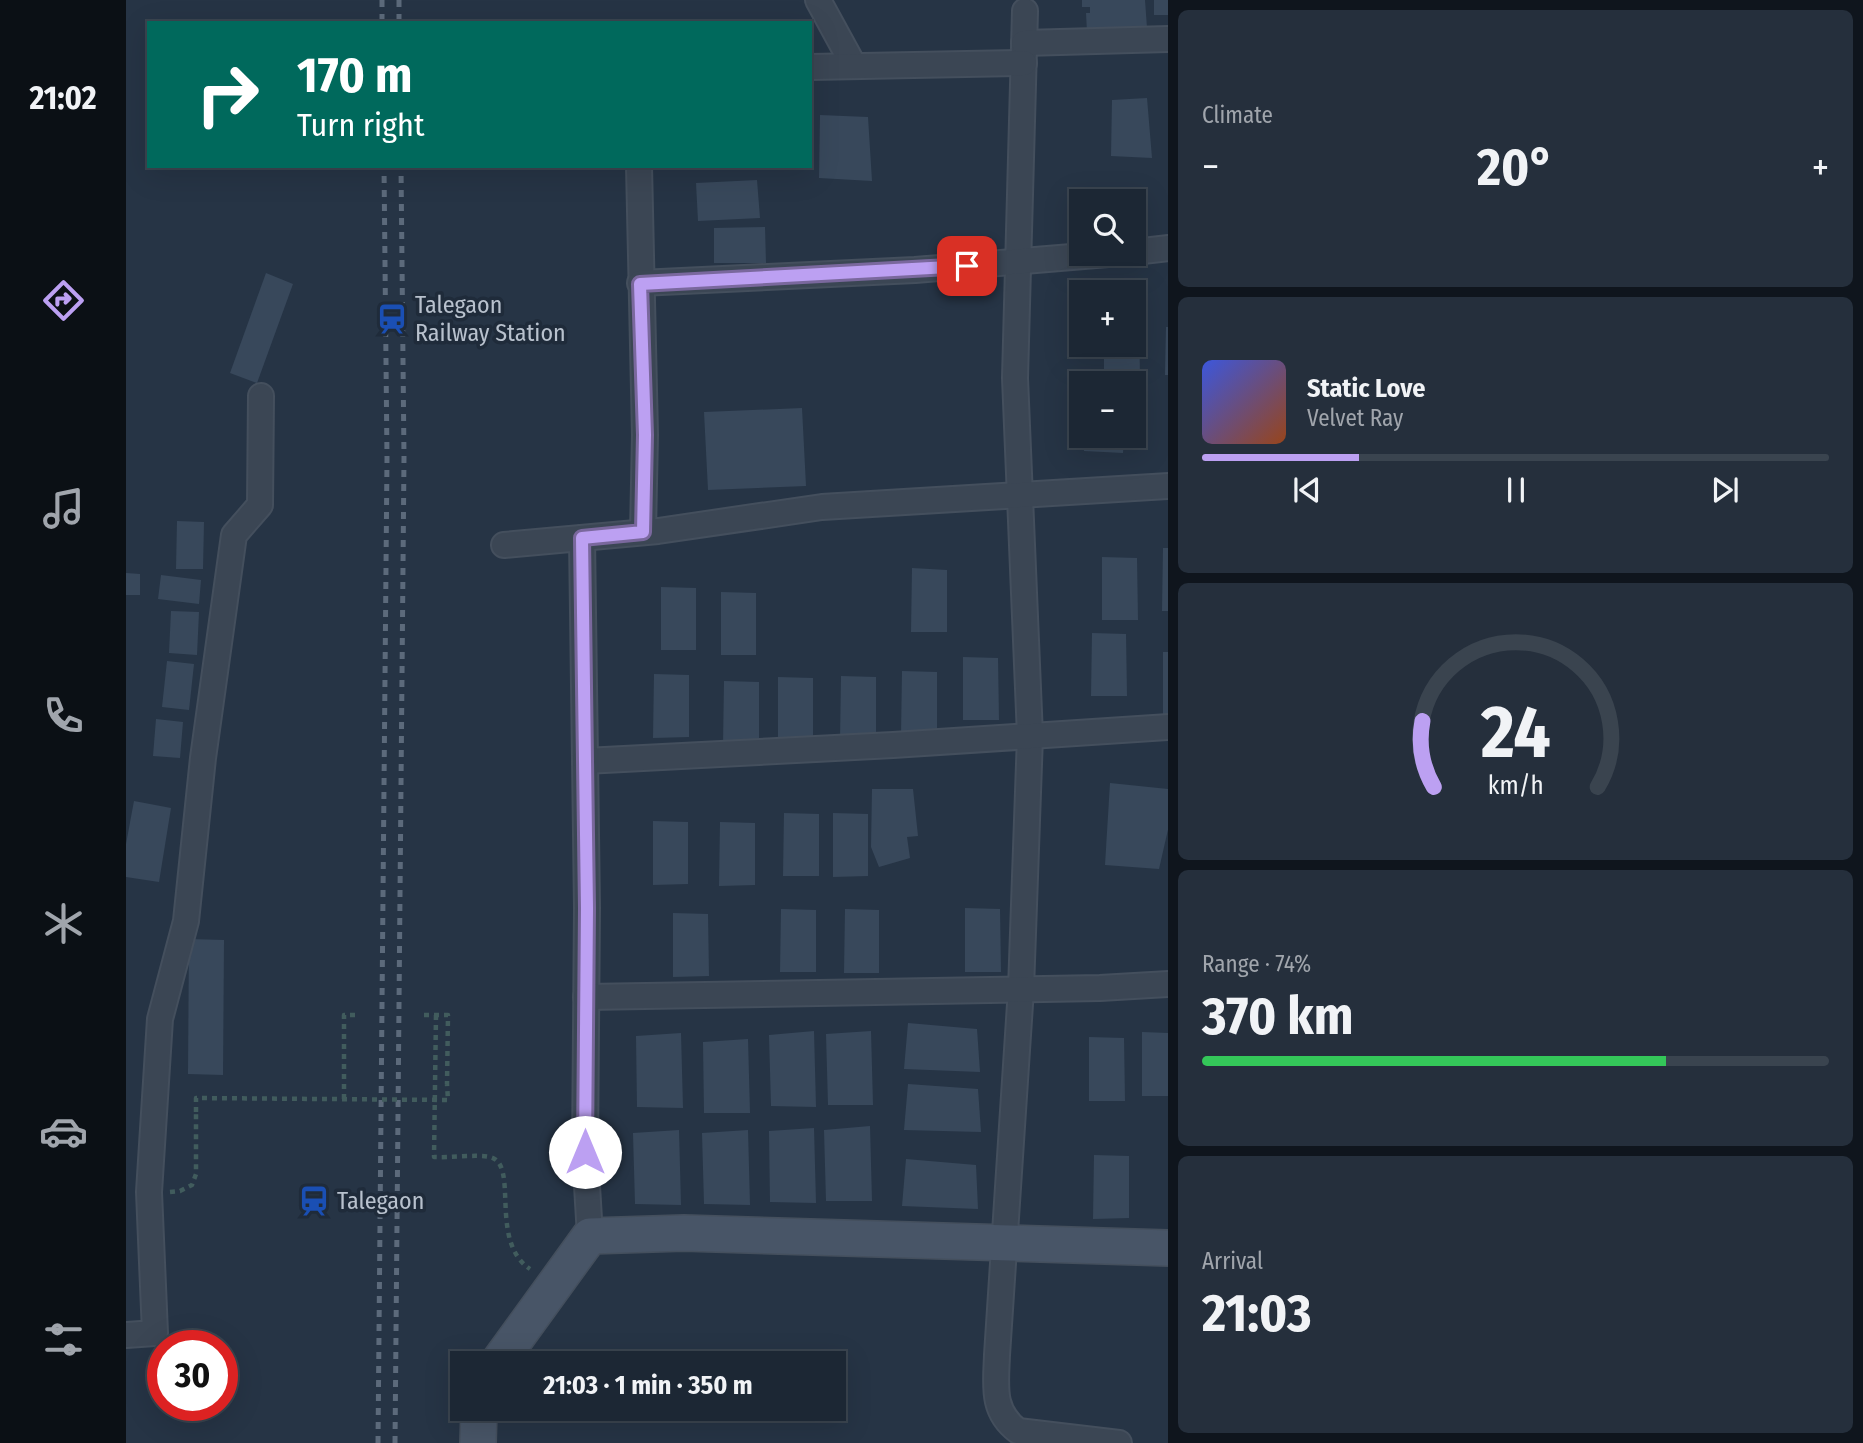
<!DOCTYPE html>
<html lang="en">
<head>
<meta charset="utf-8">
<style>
	:root { --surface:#1c2734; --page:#252f3c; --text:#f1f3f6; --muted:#a0a5ac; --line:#3a444f; --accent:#bca0f2 }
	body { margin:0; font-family:"Fira Sans Condensed",sans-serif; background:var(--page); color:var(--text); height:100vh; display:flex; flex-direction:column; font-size:26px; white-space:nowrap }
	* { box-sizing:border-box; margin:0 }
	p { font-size:23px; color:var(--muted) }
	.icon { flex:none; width:38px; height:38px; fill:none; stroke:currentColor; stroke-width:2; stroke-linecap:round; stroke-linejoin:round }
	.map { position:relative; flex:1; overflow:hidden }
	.side { display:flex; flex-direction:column; gap:10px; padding:10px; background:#0f151d; width:695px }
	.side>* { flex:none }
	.top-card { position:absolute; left:21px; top:21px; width:665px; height:147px; border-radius:0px; box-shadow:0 7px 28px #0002,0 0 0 2px var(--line); background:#00695c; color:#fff; overflow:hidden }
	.tools { position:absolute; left:943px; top:189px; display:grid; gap:14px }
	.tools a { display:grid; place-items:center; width:77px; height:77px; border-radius:0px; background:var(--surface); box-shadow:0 7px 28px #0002,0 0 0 2px var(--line); font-size:35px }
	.speed { position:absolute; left:21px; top:1330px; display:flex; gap:14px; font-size:35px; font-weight:700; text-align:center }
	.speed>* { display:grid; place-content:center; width:91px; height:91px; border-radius:50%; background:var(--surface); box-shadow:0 7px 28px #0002,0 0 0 2px var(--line); line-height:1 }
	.speed .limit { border:10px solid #d22; background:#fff; color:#111 }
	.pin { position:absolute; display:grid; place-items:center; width:60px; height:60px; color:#fff; margin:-30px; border-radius:14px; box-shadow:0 4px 10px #0006 }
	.me { position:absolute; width:77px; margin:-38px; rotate:0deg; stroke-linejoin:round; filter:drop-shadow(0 0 5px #0008) }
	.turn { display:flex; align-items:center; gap:24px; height:147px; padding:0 35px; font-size:32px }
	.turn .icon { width:91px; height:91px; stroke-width:2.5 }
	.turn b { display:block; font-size:49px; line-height:60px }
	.big { font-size:52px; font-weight:700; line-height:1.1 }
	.side .widget { flex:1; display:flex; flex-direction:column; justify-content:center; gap:10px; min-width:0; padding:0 24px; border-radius:10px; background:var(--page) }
	.side .dial { align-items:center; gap:0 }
	.dial svg { height:182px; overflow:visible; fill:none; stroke:var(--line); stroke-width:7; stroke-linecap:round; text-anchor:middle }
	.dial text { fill:var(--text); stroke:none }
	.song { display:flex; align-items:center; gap:21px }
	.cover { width:84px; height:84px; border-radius:10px; background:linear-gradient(135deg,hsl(230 70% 55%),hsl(20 70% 35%)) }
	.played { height:7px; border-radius:4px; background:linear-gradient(90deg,var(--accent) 25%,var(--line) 25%) }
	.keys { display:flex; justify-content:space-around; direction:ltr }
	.heat { display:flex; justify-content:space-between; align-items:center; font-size:38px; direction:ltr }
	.charge { height:10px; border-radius:5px; background:linear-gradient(90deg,#34c759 74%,var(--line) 0) }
	.trip { position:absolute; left:324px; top:1351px; width:396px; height:70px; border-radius:0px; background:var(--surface); box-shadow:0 7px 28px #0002,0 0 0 2px var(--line); font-weight:700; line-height:70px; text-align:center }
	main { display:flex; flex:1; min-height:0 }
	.tab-bar { display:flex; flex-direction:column; width:126px; justify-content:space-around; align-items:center; background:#0b1015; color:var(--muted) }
	.tab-bar .icon { width:49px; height:49px }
	.tab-bar .active { color:var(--accent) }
	.tab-bar b { font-size:32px; color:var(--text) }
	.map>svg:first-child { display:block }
	.building { fill:#38485b }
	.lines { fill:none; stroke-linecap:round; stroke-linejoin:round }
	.street-casing { stroke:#444f5d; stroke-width:28 }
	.secondary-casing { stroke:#444f5d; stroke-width:38 }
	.path { stroke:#415c5d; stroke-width:4.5; stroke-dasharray:5 5; stroke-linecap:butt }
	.street { stroke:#3b4654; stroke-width:24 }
	.secondary { stroke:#485567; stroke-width:35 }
	.rail { stroke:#5c6a7b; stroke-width:5; stroke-dasharray:7 7; stroke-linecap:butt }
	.path-bridge { stroke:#415c5d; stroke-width:4.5; stroke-dasharray:5 5; stroke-linecap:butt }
	.route-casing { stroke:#7a689d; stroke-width:18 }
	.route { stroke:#bca0f2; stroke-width:12 }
	.labels { text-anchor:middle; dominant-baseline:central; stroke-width:7; stroke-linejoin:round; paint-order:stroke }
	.poi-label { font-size:24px; fill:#b8c1cd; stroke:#1f2b3a; text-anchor:start }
</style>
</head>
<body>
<main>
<nav class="tab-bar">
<b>21:02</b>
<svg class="icon active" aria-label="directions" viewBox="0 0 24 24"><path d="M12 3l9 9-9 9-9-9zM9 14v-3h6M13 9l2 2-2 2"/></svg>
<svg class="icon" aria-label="music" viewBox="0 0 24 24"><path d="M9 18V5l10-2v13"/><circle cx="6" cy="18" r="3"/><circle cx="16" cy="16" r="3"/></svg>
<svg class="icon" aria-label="phone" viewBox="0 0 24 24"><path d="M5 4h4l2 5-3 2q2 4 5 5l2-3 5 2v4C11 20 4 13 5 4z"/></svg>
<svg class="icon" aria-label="climate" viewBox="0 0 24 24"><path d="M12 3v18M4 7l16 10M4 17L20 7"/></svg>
<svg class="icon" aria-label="car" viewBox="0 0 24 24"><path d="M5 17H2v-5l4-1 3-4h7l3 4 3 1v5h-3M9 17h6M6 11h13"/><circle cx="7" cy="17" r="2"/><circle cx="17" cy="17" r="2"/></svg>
<svg class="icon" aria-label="filters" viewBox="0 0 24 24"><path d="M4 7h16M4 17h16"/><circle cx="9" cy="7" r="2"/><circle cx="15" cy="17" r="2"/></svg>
</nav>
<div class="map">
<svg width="1043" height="1443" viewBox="0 0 1043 1443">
	<rect width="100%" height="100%" fill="#263445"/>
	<!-- building -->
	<g class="building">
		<path d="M956,0H1019L1021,28L961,32L960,13H964V7H956Z"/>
		<rect x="1028" y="0" width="15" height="15"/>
		<path d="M1021,98L1026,158L985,156L986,100Z"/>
		<path d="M694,115L742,117L746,181L693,178Z"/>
		<path d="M631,180L634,218L572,221L570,183Z"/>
		<path d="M639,227L640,263H588V228Z"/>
		<path d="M140,273L167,284L131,383L104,373Z"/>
		<path d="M1008,317H1013L1014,379H978V345H1008Z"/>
		<path d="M1040,327H1043V375H1039Z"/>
		<path d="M676,408L680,486L582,490L578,412Z"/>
		<path d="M959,436H998L997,453L958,451Z"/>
		<path d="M51,521L78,522L77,569H50Z"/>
		<path d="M1037,548H1043V611H1036Z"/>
		<path d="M976,557L1011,558L1012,620H976Z"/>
		<path d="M786,568L821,570V632H785Z"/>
		<path d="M0,573L14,574V595H0Z"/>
		<path d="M35,575L75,580L73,604L32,599Z"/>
		<path d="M535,587L570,588V650H535Z"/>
		<path d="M595,592L630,593V655H595Z"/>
		<path d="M45,611L73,612L71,655L43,653Z"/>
		<path d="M966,633L1000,634L1001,696H965Z"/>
		<rect x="1037" y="652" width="6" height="63"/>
		<path d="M837,657L872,658L873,720H837Z"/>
		<path d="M41,661L68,664L63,710L36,707Z"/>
		<path d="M776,671L811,672V735H775Z"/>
		<path d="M528,674L563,675V737L527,738Z"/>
		<path d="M715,676L750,677V739L714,740Z"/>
		<path d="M652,677L687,678V740L652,741Z"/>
		<path d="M598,681L633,682V744L597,745Z"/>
		<path d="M30,719L57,722L54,758L27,756Z"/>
		<path d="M984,783L1043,789V825L1033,869L979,865Z"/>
		<path d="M746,789H787L792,836L781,837L784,858L753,867L745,847Z"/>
		<path d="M8,801L45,808L33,882L0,877V844Z"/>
		<path d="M658,813L693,814V876H657Z"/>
		<path d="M707,813L742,814V876L707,877Z"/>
		<path d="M527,821L562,822V884L527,885Z"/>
		<path d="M594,822L629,823V885L593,886Z"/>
		<path d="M839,908L874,909L875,972H839Z"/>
		<path d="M655,909L690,910V972H654Z"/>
		<path d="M719,909L753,910V973H718Z"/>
		<path d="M547,913L582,914L583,976L547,977Z"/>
		<path d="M63,939L98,940L97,1075L62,1074Z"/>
		<path d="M782,1023L851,1029L854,1072L778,1069Z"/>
		<path d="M688,1031L690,1107L645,1106L643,1035Z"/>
		<path d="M745,1031L747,1105H702L700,1034Z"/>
		<path d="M1016,1032L1043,1033V1096H1016Z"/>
		<path d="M555,1033L557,1108L511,1107L510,1036Z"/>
		<path d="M963,1037L998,1038L999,1101H963Z"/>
		<path d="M622,1039L624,1113H578L577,1042Z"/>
		<path d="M782,1084L852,1089L855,1132L778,1130Z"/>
		<path d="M744,1126L746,1201H700L698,1130Z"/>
		<path d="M688,1128L690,1203L644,1202L643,1131Z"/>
		<path d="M553,1130L555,1205L509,1204L507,1133Z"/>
		<path d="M622,1130L624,1205L578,1204L576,1133Z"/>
		<path d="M968,1155L1003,1156V1218L967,1219Z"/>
		<path d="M780,1159L850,1165L852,1209L776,1206Z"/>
	</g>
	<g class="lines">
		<!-- street casing -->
		<g class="street-casing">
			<g id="street">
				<path d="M692,0L728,66"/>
				<path d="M899,11L889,378L904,736L895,989L871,1355C870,1385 865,1411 892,1431L993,1443"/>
				<path d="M898,43L1043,39"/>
				<path d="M684,67L898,63"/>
				<path d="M513,166L519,435L517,532"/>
				<path d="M1008,252L1043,248"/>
				<path d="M514,283L789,270L982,254"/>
				<path d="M456,538L461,908L459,1152L464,1236"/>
				<path d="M378,545L532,531L696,507L1043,486"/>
				<path d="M459,761L767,745L1043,727"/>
				<path d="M460,997L974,988L1043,984"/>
				<path d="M0,1335L29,1333L23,1192L34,1019L60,921L77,758L108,535L134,505L135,396"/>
			</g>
		</g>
		<!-- secondary casing -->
		<g class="secondary-casing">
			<g id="secondary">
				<path d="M372,1363L464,1236L558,1233L1043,1248"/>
				<path d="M352,1443L353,1409"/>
			</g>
		</g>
		<!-- path -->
		<g class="path">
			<path d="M298,1015H322L321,1084"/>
			<path d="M310,1015L308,1157C324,1158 349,1154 364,1157C394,1164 362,1241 404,1269"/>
			<path d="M218,1099V1015H233"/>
			<path d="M44,1192L54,1191L66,1185L70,1174V1112"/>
		</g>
		<!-- street -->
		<use href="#street" class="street"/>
		<!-- secondary -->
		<use href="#secondary" class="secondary"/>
		<!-- rail -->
		<g class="rail">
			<path d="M256,0V23"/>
			<path d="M273,0V23"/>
			<path d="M252,1443L261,458L258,166"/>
			<path d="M269,1443L278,457L275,166"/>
		</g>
		<!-- path-bridge -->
		<path class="path-bridge" d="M70,1112V1098L322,1100L321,1084"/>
	</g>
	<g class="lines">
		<!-- route casing -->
		<g class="route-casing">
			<path id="route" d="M459,1152L461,908L456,538L517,532L519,435L514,284L841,266"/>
		</g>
		<!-- route -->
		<use href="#route" class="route"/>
	</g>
	<!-- icons -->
	<defs>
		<g id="station-bare" transform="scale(2.415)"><path d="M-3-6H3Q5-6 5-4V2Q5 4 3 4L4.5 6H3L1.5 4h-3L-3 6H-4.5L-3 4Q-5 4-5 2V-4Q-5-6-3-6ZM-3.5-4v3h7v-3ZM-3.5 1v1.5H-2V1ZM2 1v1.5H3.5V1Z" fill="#1a4fb4" stroke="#1f2b3a" stroke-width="2.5" paint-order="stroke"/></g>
	</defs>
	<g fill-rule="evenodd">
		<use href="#station-bare" x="266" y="319"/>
		<use href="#station-bare" x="188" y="1201"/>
	</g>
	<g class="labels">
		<!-- poi labels -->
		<g class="poi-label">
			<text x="289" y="305">Talegaon<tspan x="289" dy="28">Railway Station</tspan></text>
			<text x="211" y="1201">Talegaon</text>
		</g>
	</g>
</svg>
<div class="tools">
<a><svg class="icon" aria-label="search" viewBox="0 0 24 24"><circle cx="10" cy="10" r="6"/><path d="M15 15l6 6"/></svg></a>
<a>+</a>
<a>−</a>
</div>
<div class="speed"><div class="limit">30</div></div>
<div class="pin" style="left:841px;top:266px;background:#d93025"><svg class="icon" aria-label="arrive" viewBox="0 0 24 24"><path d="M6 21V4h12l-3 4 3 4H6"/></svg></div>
<svg class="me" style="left:459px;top:1152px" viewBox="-20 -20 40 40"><circle r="19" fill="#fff"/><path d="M0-13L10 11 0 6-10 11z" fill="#bca0f2"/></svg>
<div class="trip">21:03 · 1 min · 350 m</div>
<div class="top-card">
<div class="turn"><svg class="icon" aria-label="right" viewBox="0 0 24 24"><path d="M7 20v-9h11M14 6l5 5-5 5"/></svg><div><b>170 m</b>Turn right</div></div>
</div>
</div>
<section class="side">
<div class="widget"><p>Climate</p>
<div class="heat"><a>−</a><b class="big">20°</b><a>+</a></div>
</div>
<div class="widget">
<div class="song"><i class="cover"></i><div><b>Static Love</b><p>Velvet Ray</p></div></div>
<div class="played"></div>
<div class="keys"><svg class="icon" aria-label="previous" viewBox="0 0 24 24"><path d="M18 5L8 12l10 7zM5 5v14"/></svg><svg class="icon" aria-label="pause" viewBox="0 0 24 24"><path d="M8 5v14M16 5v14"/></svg><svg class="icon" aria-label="next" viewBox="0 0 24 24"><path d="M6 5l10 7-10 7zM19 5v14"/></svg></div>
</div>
<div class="widget dial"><svg viewBox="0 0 100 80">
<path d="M14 69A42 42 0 1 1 86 69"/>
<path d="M14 69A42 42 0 0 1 9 40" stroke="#bca0f2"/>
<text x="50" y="56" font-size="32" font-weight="700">24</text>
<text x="50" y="72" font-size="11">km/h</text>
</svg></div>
<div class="widget"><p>Range · 74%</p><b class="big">370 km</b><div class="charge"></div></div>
<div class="widget"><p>Arrival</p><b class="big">21:03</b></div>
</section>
</main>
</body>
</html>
